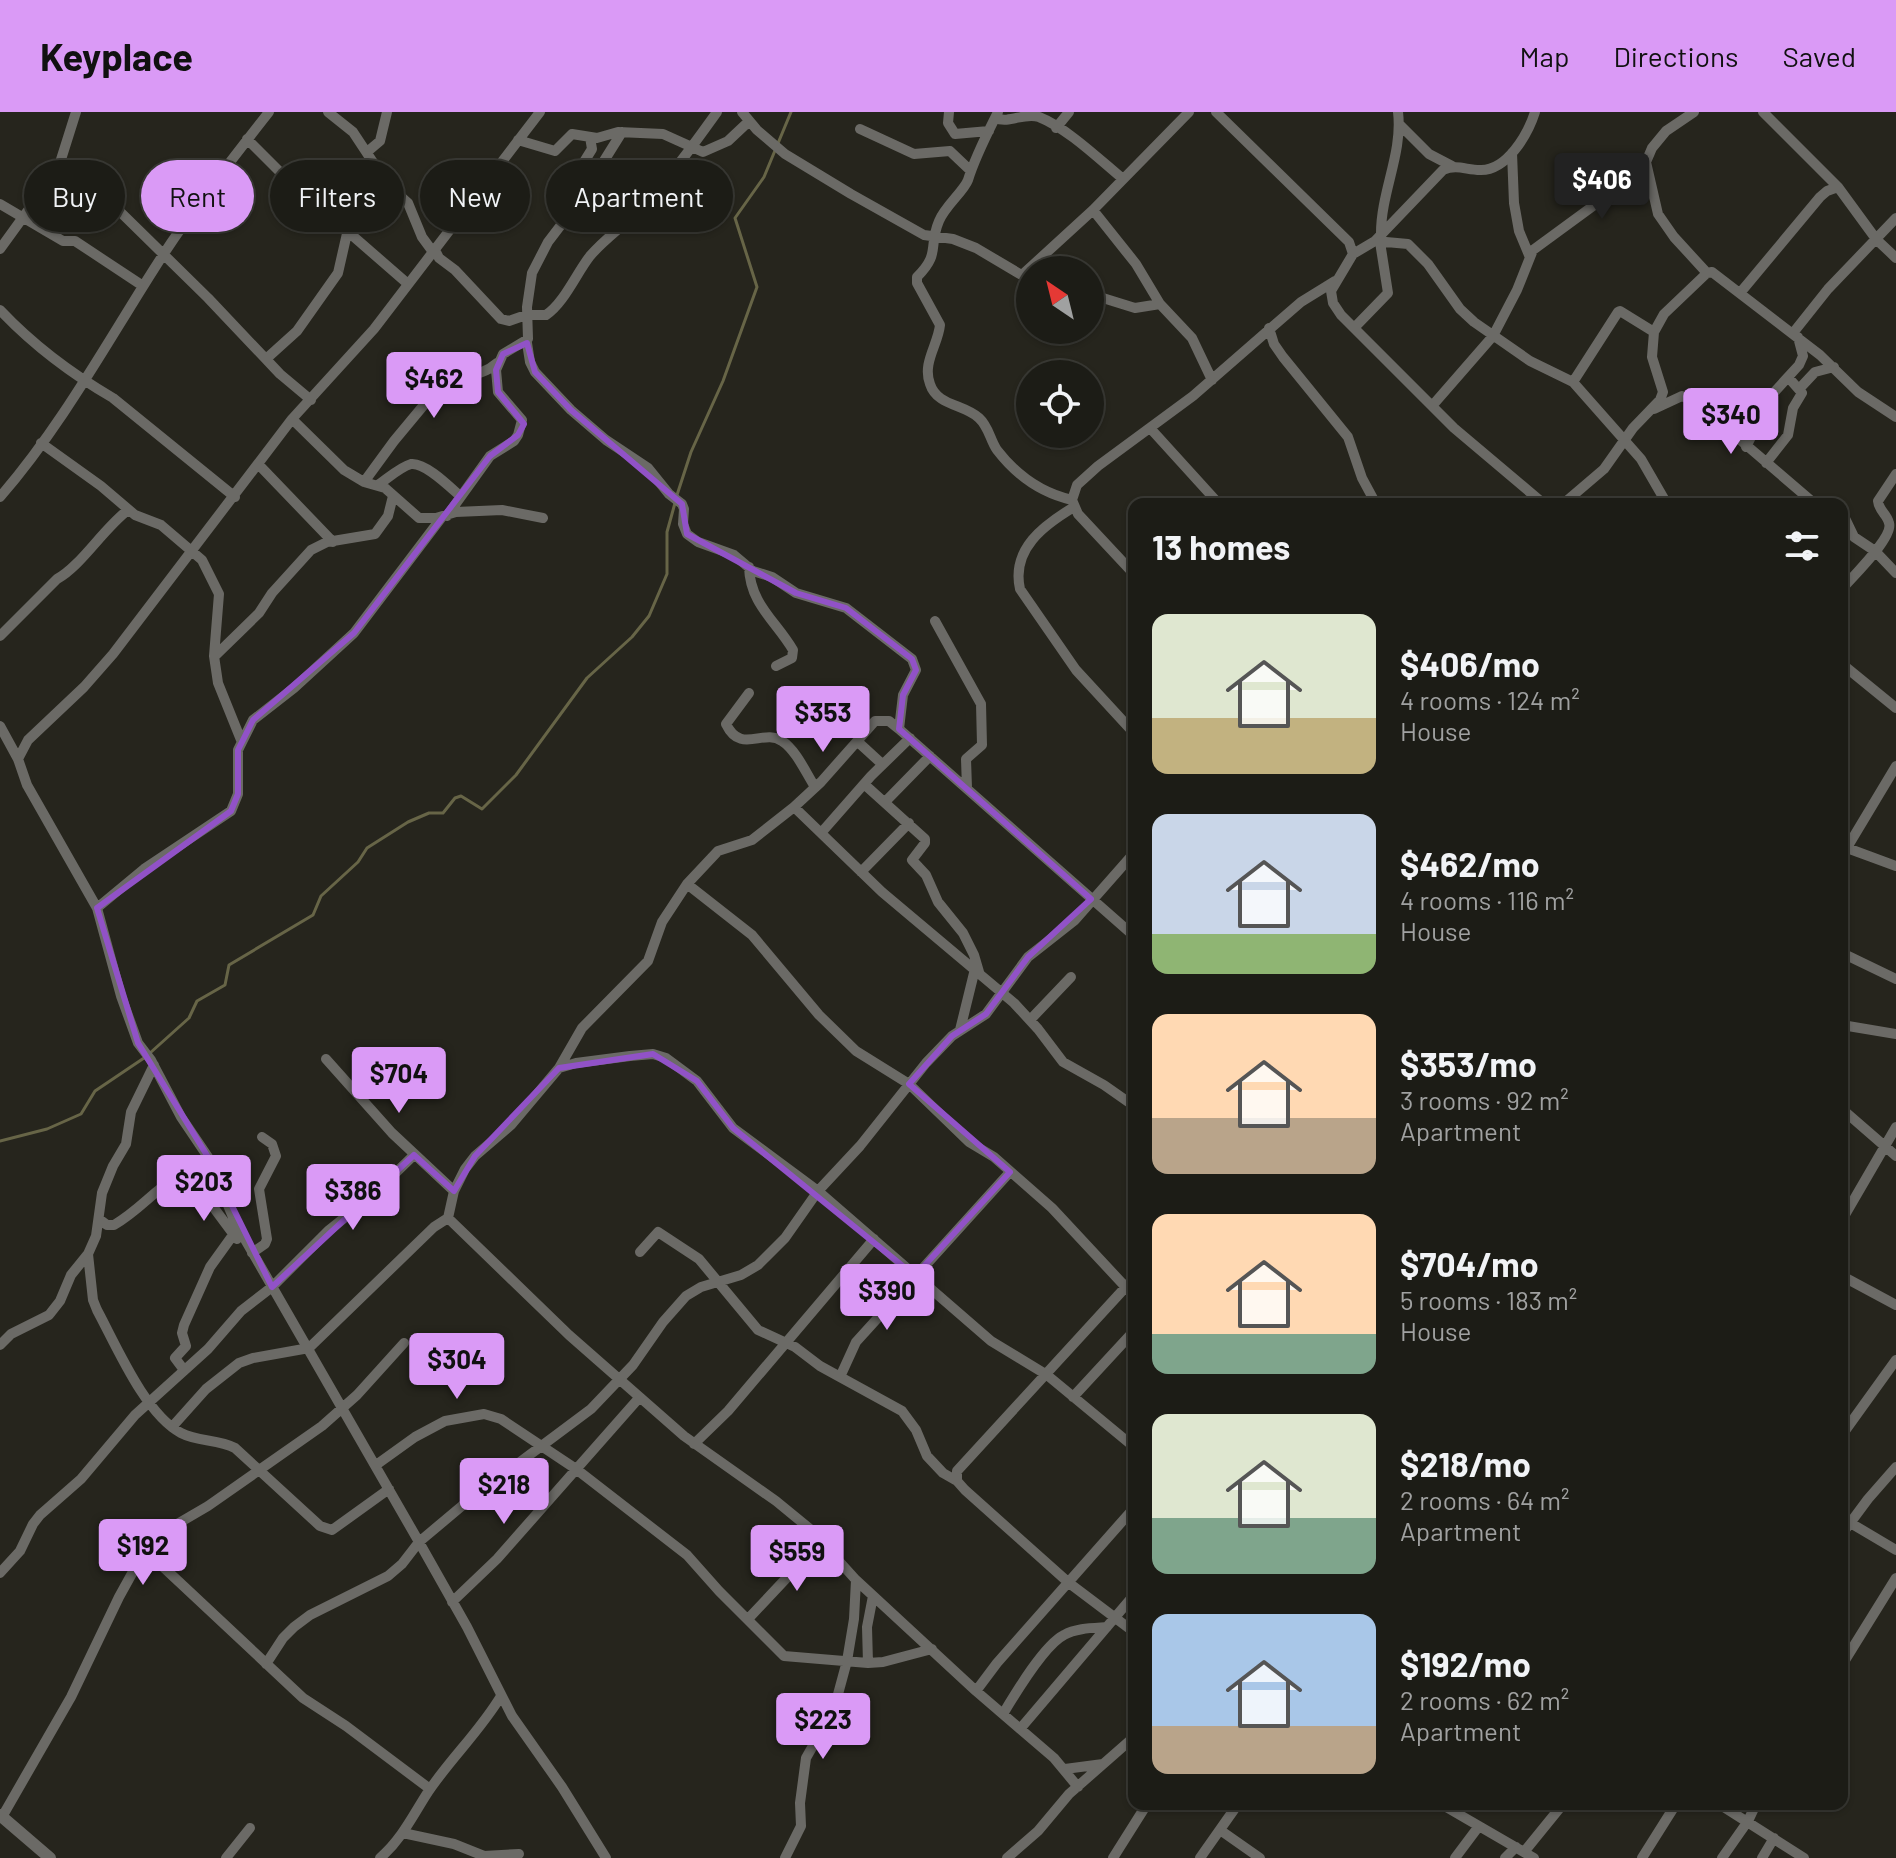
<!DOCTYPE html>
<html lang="en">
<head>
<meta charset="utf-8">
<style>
  :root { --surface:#1c1c16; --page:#292923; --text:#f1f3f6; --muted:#a0a1a1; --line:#3a3a35; --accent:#da9af6 }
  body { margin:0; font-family:Barlow,sans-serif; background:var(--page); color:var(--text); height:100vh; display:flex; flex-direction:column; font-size:30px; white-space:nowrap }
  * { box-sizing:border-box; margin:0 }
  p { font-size:26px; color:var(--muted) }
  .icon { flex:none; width:44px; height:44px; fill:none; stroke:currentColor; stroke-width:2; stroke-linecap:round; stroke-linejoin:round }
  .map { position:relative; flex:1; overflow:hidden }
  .panel { position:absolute; left:1128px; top:386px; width:720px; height:1312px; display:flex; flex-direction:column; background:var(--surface); border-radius:16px; box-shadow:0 2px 6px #0004,0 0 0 2px var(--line) }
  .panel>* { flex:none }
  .guide { position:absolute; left:24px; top:48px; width:760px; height:72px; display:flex; gap:16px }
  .needle { width:52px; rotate:325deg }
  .fabs { position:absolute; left:1016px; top:144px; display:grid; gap:16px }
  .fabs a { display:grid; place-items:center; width:88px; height:88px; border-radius:50%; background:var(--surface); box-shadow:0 2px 6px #0004,0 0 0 2px var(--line); font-size:40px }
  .price { position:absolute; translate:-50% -68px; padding:0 18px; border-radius:8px; background:var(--accent); color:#111; font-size:26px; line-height:52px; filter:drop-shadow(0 2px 4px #0008) }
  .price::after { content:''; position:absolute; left:50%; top:48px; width:24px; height:18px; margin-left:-12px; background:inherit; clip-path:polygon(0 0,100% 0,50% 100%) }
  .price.on { background:#222; color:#fff }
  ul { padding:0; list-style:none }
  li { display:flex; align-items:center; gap:24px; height:200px; padding:0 24px }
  li span { display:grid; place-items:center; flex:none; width:224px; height:160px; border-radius:16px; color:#555 }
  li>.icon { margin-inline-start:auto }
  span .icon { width:96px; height:96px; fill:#fffc; stroke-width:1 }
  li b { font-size:34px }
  h2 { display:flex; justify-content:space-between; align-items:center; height:96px; padding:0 24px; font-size:34px }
  .chip { padding:0 28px; border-radius:36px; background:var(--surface); box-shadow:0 2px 6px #0004,0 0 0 2px var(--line); font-size:28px; line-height:72px }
  .chip.on { background:var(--accent); color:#111 }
  header { display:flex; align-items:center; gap:48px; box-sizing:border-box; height:112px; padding:0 40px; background:var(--accent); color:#111 }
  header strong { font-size:38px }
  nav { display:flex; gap:44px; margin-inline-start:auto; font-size:28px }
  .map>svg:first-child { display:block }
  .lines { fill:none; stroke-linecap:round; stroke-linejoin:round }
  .stream { stroke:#676547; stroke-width:3 }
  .minor { stroke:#6b6a66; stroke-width:10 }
  .tertiary { stroke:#6b6a66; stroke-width:12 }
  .marked { fill:none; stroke:#9152c7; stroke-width:6; stroke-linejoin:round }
</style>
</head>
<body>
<header>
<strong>Keyplace</strong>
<nav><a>Map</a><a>Directions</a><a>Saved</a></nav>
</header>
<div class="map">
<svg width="1896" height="1746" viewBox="0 0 1896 1746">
  <rect width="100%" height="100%" fill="#26251d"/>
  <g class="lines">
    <path class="stream" d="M677,383L691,340L723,269L757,175L735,106L764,65L791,0
      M150,941L189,906L197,889L225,873L229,853L313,803L321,784L358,750L367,736L408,710L429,701H443L455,686L461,684L482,697L516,663L587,566L632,525L649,504L667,462V420L675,391
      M0,1029L47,1017L81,1002L95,979L144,946"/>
    <path class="minor" d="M328,0L353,20L388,73L408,91L422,125L433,140
      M742,0L757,18L785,42L851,82L924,123L953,127L976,136L1030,168
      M949,0L948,11L955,22L989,19
      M998,0C987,22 975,45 968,68C964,79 945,94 939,109C928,135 941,141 917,165V171L940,213C938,233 922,251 930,272C937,294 964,292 979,306C989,315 990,328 997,338C1017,364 1041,381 1072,388
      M1216,0L1349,130L1353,142L1331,179L1333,191L1341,203L1454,316L1544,392
      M1694,0L1666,19L1652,36L1646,50L1658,102L1674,125L1707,161
      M1763,0L1838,75L1876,127L1896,146
      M995,6C1010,12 1024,0 1039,5C1067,16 1100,48 1123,67
      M1399,12L1429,42L1452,54
      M1056,16L1069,0
      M860,17L914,42L950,39L970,58
      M622,20L602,52L621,65L628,108
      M247,27L284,64L408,172
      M518,28L555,39L572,22L597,26L618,20L663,22L703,40L728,29L745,13L751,11
      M367,40L380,29L387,0
      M1512,41L1514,91L1519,119L1529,143
      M51,67C68,75 88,73 103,83L208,186L280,262L311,288
      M0,92L63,129H75L143,174
      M1093,98L1136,152L1160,192L1192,226L1212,268
      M1381,121C1381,80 1403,41 1398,0
      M1375,129L1408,132L1428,152L1460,197L1474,210L1530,249L1573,270L1641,347L1667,392
      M0,137L58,57L76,0
      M435,138L439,146L455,158L501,207L509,209L526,203H546C564,191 576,162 590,144C606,125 627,112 644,93C671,64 694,32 717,0
      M1353,142L1375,129L1443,58C1457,52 1466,58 1480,58C1507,59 1528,22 1535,0
      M1022,163L1093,98L1189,0
      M1740,181L1820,85L1827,79L1838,75
      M1090,182L1135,196L1160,192
      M0,198C34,234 70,261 113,286L235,385
      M1269,216L1274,232L1283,245L1348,325L1362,366L1376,392
      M1354,216L1388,181L1380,130
      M1793,221L1828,177L1896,106
      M527,231L530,250L535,260L571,298L606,328L648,356L669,382L682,392L684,397L683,412L687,422L698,430L734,443L753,459L772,465L796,481L846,496L912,547L916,558L903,583L899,617
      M266,247L297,219L338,161L348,117
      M1573,270L1618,200L1620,199L1654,220
      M1800,276L1815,260L1834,255
      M1432,294L1493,224L1517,178L1533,138L1634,64L1646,50
      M1654,297L1682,284L1697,291L1815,392
      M292,307L344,358L364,370L385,376L419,406H436L456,400L502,398L543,406
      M1150,316L1219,392
      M41,331L101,374L135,403L161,413L202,448L219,482L214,544L218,571L241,628
      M1746,335L1755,317L1758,298L1799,253L1803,244L1798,225
      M1766,351L1788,323L1793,296L1802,281L1788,265
      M259,353L333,430
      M364,370L394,329L443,270C462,259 478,268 497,251
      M378,373C387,367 400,355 411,352C425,350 450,375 460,384
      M0,385C60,316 105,234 154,157C188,103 229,51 269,0
      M1563,392L1604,357L1633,316L1660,288L1663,280L1652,245L1654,220L1664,202L1707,161L1712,160L1820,243L1858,280L1896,305
      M1074,395C1044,413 1011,437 1020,477L1076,558L1134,621
      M1842,400L1854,425L1875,439L1896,461
      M447,404L490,344L514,329L518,323L522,308L498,280L496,258L503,242L528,227L527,195L532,161L548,130L574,96L579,58L592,37L590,25
      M749,455C750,492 776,509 793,538L792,546L776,554
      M1134,462L1078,402L1072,388L1077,373L1098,354L1193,284L1301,190L1335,169
      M1842,477C1852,465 1894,425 1889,411C1887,402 1879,399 1878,389L1896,362
      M935,509L981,592L982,633L966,647L967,676
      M0,524L57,467C81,454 103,417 128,398
      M216,543L259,501L272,481L311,438L327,430L375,422L388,404L393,384
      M1842,552L1896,596
      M749,581L726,612C741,643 763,616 782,629C796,638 806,661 815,675
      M0,614L18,647L27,673L97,796L121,884L138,931L151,948L181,1005L208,1045L235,1110L419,1430L467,1515L512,1604L562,1675L606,1746
      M858,630L882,652
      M18,647L28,628L84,575L113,542L292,307L374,217L540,0
      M864,672L925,727V731L912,748L926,763L938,790L963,821L974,843L979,860
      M885,690L930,644
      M794,695L882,780L1014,891L1038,917L1063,950L1104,973L1134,994
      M821,721L871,664L910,626
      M1847,736L1896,754
      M1842,744L1896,654
      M861,760L909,711
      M687,772L752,823L819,903L856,939L909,972L969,1030L994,1045L1052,1096L1134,1184
      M97,796L144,757L231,699L238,682V638L253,608L294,576L354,521L442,405
      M1842,841L1896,867
      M1030,908L1071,865
      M1842,913L1896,922
      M960,918L975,857
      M326,947L392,1021L454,1079
      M559,956L582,916L648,849L662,810L687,772L718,739L752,728L794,695L821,670L875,609H889L899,617L1134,824
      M1842,997L1896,1044
      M182,1062L205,1084L237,1127
      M448,1106L454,1079L465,1057L475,1044L511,1013L559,956L576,951L630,944L653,942L666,946L697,969L733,1016L818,1079L991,1229L1047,1263L1134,1335
      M99,1107L107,1113H114C152,1091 165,1058 214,1056
      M1842,1108L1896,1015
      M640,1140L658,1120L699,1147L758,1218L795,1235L820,1254L902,1299L916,1318L927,1344L943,1361L957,1369
      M252,1141L265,1132L267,1127L259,1077L276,1044L272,1032L262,1025
      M88,1142L93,1188L97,1198C116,1233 145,1302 181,1321C198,1330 218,1327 235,1336L320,1414L332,1418L389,1377
      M1842,1164L1896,1193
      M1134,1166L957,1359V1369L965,1378L1069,1471L1134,1520
      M0,1233L11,1222L49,1203L60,1189L71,1163L88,1142L96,1124L102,1081L113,1054L126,1032L131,1000L154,953
      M184,1258L175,1246L186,1234L182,1221L184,1213L210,1155L233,1123
      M840,1265L856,1230L1010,1060
      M1073,1285L1134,1219
      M172,1315L206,1277L239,1251L253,1246L309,1236L434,1115L448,1106L569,1223L684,1324L776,1389L809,1416L856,1468L976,1579L1054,1646L1078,1675
      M1842,1323L1896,1248
      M694,1332L728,1299L874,1127
      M376,1353L415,1325L445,1309L484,1302L501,1307L576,1357L687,1443L719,1479L784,1544L868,1551L883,1550L932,1537
      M1842,1406L1896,1438
      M1842,1422L1868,1387L1896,1355
      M145,1438L303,1586L346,1614L430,1677
      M0,1461L20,1439L33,1412L40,1403L81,1367L135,1303L208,1237L241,1199L272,1175L328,1119L373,1083L414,1043
      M452,1490L497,1447L639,1286
      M748,1507L794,1458L823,1432
      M868,1551L867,1515L873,1484
      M266,1552L283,1526L294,1515L310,1503L388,1464L402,1452L419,1430L469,1388L591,1297L633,1253L663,1210L686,1184L701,1175L741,1163L758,1153L785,1126L818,1079L860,1034L926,951L952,924L986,902L1028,845L1075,808L1134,741
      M1842,1553L1896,1466
      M976,1579L997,1551L1134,1396
      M1003,1602C1015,1582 1044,1533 1064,1523C1076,1516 1093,1516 1107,1515
      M1020,1617L1134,1483
      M1065,1657L1103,1652
      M1441,1692L1534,1746
      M1719,1692L1804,1746
      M2,1705L71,1585L119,1485L145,1438L172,1415L208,1394L322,1314L357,1283L404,1231
      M1220,1718L1260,1746
      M403,1721L454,1732L484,1744L519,1742
      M1524,1740L1563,1692
      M226,1746L250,1716
      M380,1746C402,1727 413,1703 428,1680C451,1646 480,1619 501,1584
      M785,1746L801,1714L800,1691L806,1646L834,1597L847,1549L854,1507L856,1468
      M1007,1746L1038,1719L1069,1682L1134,1625
      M1113,1746L1147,1692
      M1200,1746L1238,1692
      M1455,1746L1479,1714
      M1505,1746L1516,1735
      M1642,1746L1676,1692
      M1722,1746L1748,1709L1756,1692
      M1762,1746L1774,1726"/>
    <path class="tertiary" d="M0,1703L50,1746"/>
  </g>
  <path class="marked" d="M527,231L535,260L571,298L682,392L687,422L796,481L846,496L912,547L916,558L903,583L899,617L1091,787L1028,845L986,902L952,924L909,972L1010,1060L915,1164L733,1016L697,969L653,942L559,956L475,1044L454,1079L414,1043L272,1175L208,1045L138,931L97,796L231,699L238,682V638L253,608L354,521L490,344L518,323L524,312L498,280L496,258L503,242Z"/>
</svg>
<div class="fabs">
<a><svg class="needle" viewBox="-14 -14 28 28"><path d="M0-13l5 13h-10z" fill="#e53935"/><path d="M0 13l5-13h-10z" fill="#a0a1a1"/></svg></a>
<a><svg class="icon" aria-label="locate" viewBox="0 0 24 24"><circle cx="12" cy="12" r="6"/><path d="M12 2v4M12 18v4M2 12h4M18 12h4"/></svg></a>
</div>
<b class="price on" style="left:1602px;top:109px">$406</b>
<b class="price" style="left:434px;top:308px">$462</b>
<b class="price" style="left:1731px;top:344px">$340</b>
<b class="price" style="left:823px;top:642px">$353</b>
<b class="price" style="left:399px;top:1003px">$704</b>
<b class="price" style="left:204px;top:1111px">$203</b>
<b class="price" style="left:353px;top:1120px">$386</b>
<b class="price" style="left:887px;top:1220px">$390</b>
<b class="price" style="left:457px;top:1289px">$304</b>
<b class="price" style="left:504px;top:1414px">$218</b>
<b class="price" style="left:143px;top:1475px">$192</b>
<b class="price" style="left:797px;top:1481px">$559</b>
<b class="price" style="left:823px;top:1649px">$223</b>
<div class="guide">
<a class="chip">Buy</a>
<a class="chip on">Rent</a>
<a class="chip">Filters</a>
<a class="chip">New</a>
<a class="chip">Apartment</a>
</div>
<section class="panel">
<h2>13 homes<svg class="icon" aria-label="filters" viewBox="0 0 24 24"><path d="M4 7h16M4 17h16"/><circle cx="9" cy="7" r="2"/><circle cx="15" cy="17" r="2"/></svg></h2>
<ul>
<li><span style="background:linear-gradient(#dfe7d0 65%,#c2b280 0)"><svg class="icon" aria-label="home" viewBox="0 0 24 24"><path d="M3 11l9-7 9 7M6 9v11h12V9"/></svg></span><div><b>$406/mo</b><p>4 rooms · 124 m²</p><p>House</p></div></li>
<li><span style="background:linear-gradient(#c9d6e8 75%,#8fb573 0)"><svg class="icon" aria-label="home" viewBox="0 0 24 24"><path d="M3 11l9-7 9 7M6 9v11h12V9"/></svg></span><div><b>$462/mo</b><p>4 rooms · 116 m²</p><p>House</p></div></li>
<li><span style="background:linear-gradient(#ffd9b3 65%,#b9a48a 0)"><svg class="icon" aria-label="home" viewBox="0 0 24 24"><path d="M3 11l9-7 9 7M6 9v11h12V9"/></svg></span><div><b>$353/mo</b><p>3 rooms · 92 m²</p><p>Apartment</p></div></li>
<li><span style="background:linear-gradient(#ffd9b3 75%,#7fa58c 0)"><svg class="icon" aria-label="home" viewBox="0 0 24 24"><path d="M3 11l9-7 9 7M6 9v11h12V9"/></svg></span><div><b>$704/mo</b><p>5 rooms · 183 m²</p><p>House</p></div></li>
<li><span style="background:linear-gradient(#dfe7d0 65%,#7fa58c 0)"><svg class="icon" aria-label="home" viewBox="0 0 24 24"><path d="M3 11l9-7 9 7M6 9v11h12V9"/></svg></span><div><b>$218/mo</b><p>2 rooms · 64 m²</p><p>Apartment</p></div></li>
<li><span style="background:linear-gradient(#a9c7e8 70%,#b9a48a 0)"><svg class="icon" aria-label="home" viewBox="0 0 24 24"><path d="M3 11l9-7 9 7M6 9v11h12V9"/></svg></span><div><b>$192/mo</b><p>2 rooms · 62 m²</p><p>Apartment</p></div></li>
</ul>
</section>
</div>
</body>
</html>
